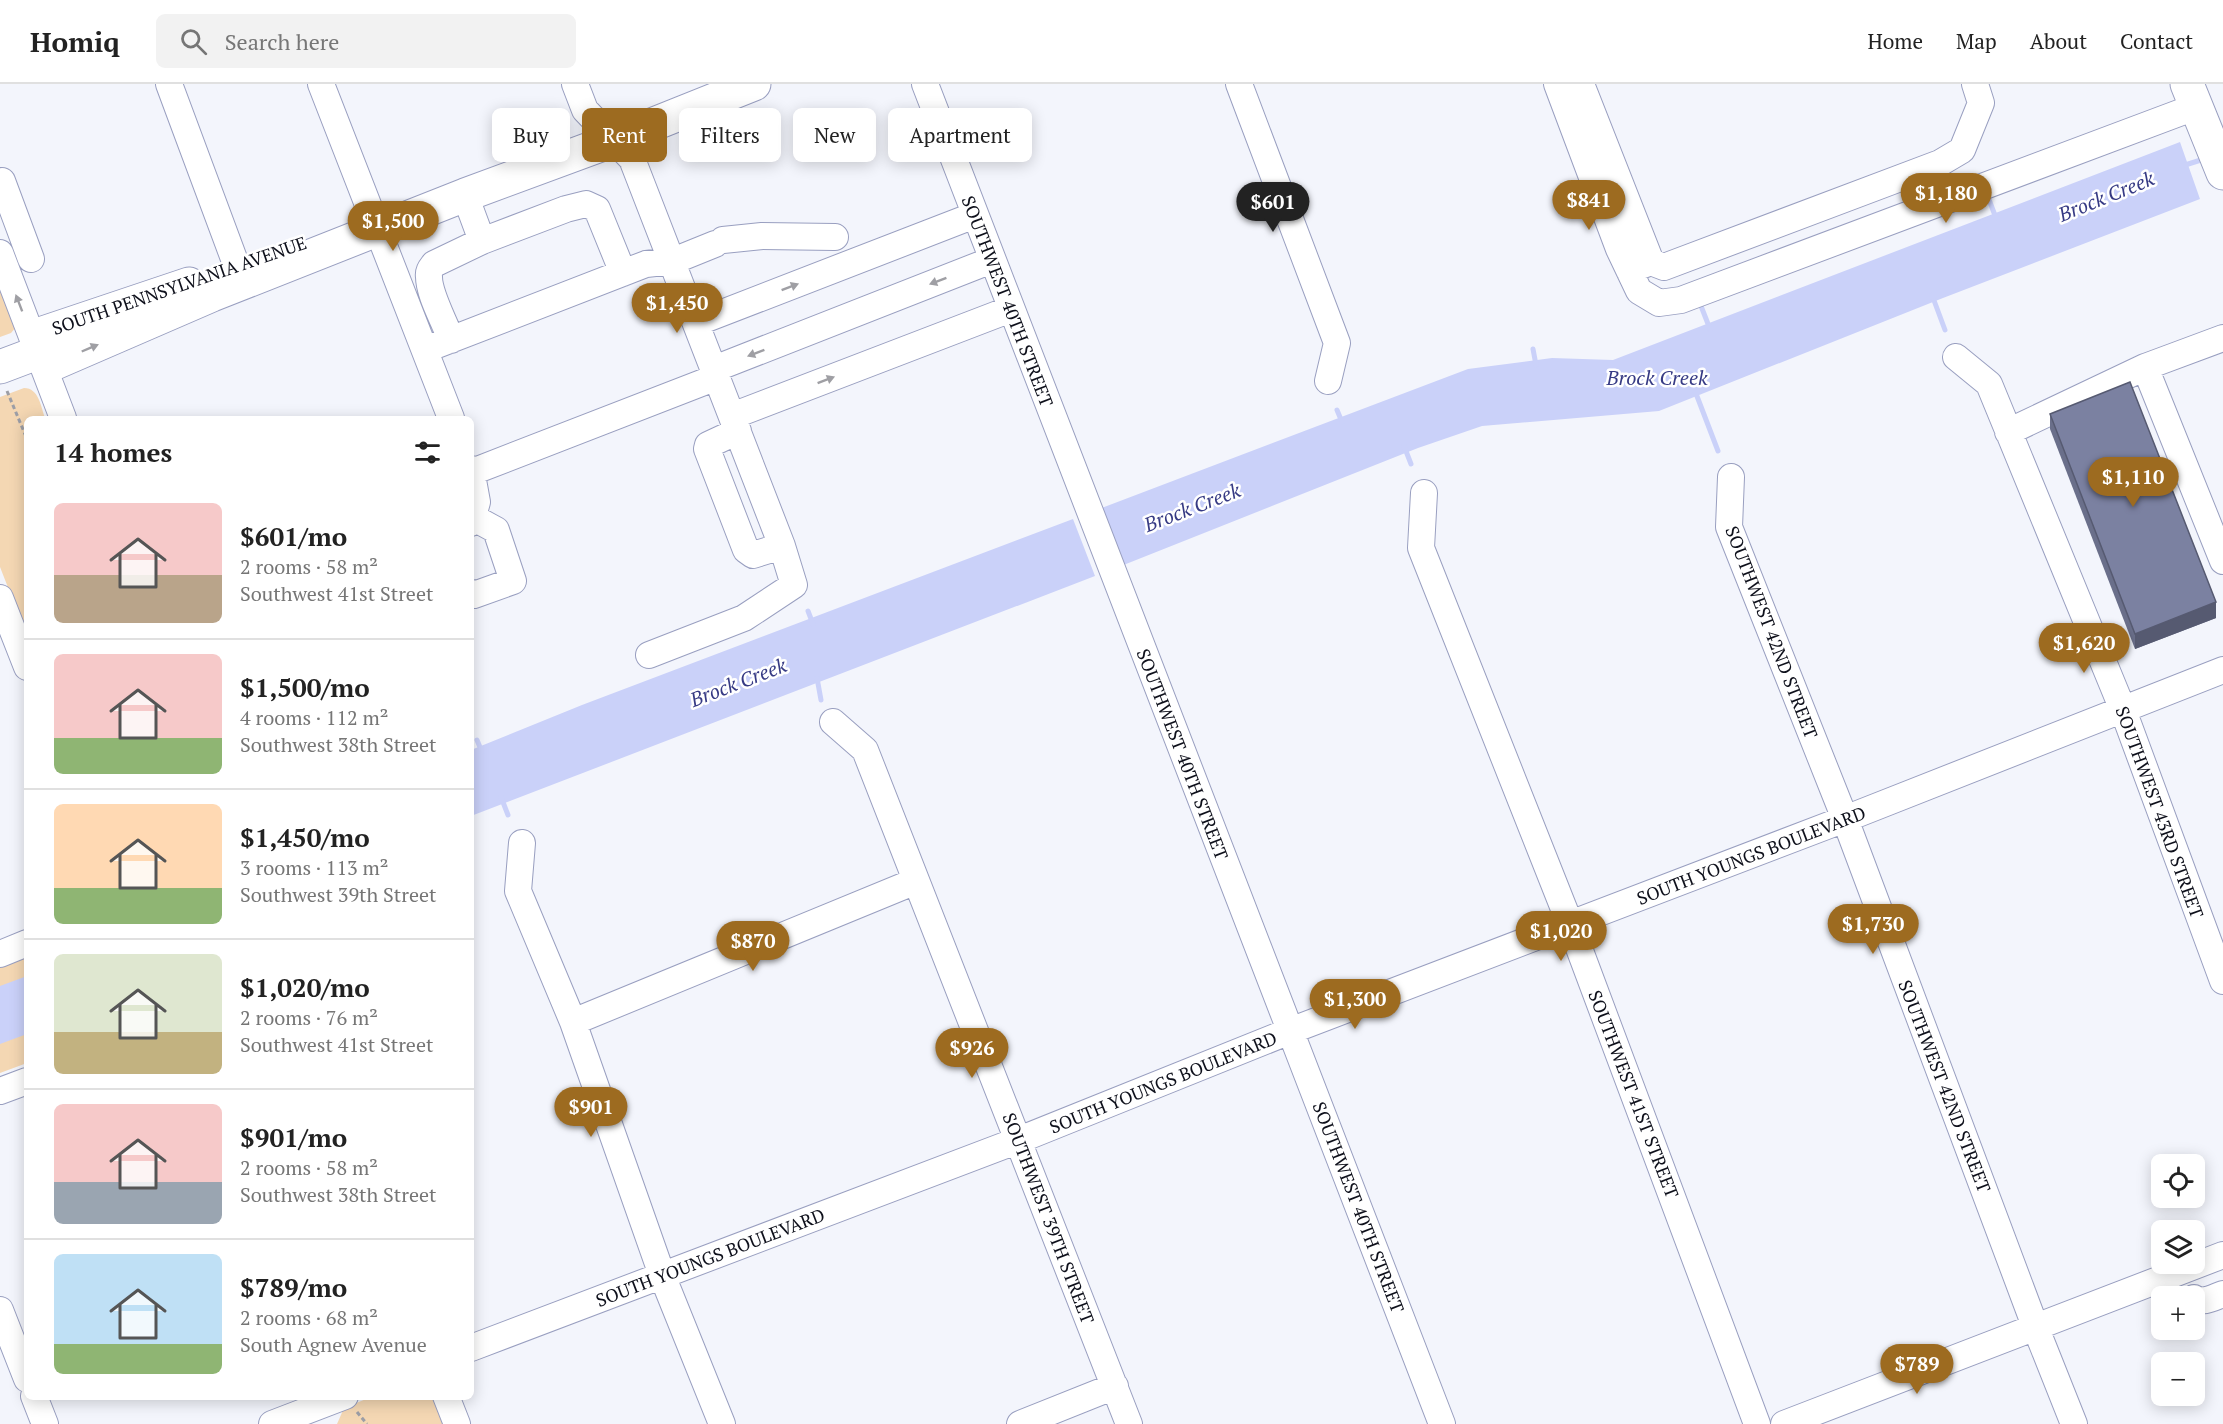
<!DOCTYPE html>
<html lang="en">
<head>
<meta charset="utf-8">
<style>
  :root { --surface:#fff; --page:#f2f2f2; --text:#222; --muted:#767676; --line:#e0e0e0; --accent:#9d6b20 }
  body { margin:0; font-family:"PT Serif",serif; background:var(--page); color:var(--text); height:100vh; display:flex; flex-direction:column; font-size:22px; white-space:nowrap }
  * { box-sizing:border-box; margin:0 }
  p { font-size:20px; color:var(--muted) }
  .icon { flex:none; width:33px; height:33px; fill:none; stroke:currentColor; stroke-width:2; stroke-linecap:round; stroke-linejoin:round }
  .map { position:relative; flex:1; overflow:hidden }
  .side { position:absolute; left:24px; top:332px; width:450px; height:984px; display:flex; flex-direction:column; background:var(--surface); border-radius:9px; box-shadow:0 3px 15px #0003 }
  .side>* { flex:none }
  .guide { position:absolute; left:492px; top:24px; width:570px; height:54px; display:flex; gap:12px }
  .buttons { position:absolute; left:2151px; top:1070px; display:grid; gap:12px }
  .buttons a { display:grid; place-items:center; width:54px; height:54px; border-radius:9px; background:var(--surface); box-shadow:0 3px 15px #0003; font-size:30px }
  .price { position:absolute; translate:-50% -51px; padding:0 14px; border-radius:21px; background:var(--accent); color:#fff; font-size:20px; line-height:39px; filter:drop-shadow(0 2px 3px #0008) }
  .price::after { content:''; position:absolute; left:50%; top:36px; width:18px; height:14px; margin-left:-9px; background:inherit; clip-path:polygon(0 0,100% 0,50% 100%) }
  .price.current { background:#222; color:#fff }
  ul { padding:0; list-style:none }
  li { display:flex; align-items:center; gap:18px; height:150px; padding:0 30px }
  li+li { border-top:2px solid var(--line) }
  li span { display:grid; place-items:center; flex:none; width:168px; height:120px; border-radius:9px; color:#555 }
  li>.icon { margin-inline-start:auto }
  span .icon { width:72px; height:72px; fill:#fffc; stroke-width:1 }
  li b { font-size:26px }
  h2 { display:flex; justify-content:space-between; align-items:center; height:72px; padding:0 30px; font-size:26px }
  .chip { padding:0 21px; border-radius:9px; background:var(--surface); box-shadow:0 3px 15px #0003; font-size:21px; line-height:54px }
  .chip.current { background:var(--accent); color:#fff }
  header { display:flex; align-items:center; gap:36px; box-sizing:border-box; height:84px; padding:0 30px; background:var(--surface); border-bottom:2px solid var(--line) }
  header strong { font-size:28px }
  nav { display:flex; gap:33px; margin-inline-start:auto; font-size:21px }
  .search { width:420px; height:54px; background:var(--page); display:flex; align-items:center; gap:15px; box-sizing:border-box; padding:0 21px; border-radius:9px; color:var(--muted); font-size:22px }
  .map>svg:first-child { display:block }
  .green { fill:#f4d7b3 }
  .water { fill:#cad1f9 }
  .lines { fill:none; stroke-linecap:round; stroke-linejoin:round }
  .stream { stroke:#cad1f9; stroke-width:5 }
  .minor-casing { stroke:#999fc0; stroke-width:28 }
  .major-casing { stroke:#999fc0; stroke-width:35 }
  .path { stroke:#9c9ea6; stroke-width:3; stroke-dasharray:4.5 3; stroke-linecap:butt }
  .minor { stroke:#fff; stroke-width:26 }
  .major { stroke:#fff; stroke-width:33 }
  .wall { fill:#6a6f8a }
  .shaded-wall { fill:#565a71 }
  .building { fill:#7b81a1; stroke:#565a71; stroke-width:1.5 }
  .oneway { fill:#9f9fa4 }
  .labels { text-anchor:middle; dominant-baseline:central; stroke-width:5; stroke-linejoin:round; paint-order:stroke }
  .street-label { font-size:18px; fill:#0e101b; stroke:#fff }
  .water-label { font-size:20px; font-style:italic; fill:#363a84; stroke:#fff }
</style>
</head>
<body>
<header>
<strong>Homiq</strong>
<div class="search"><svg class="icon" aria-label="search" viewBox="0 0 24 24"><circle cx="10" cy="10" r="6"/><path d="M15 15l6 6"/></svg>Search here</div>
<nav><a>Home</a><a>Map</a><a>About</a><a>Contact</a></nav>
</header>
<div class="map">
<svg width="2223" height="1340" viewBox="0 0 2223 1340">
  <rect width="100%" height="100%" fill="#f3f5fc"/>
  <path class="green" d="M0,192L16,243L11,249L0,253Z
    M24,304C39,304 41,323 45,334H27V552L0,483V313Z
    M27,871V979L0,989V881Z
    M438,1312L448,1340H337L344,1324L371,1313Z"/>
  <path class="water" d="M2180,58L2200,115L1943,214L1659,327L1482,342L1418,364L1121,482L1099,425L1468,285L1552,274L1613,276Z
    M1073,435L1095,492L471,732V666L582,621Z
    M27,892V950L0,960V902Z"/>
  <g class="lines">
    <path class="stream" d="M2182,82L2204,75
      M1988,113L1996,134
      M1932,211L1945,246
      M1701,222L1710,245
      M1533,265L1536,281
      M1695,307L1718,367
      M1337,326L1342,338
      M1404,362L1411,380
      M808,527L813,540
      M817,594L821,616
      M477,656L482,668
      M501,713L508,731"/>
    <defs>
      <path id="minor" d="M169,0L243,199
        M321,0L451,334
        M575,0L585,26L632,75L782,462L794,501L744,534L649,571
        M925,0L1442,1340
        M1239,0L1337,259L1328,297
        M1557,0L1619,165L1639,207L1659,219L1681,216L2195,23
        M1581,0L1651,178
        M2,97L31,175
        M465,111L482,157
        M723,156L762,152L835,153
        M0,169L63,334
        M1629,186L1651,178L1664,183L1940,79L1962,66L1981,19L1975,0
        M696,239L975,131
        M451,256C445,238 429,211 429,193C428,187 431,184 434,180L482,157L566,125L586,120L597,125L623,189
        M437,261L646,180L673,177L715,160
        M1956,273L1989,300L2123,626L2223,897
        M2145,283L2223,254
        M714,285L992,176
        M732,332L1011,225
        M738,347L708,361L707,365L746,466L753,471L782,462
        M2008,348L2145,283L2223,477
        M471,385L477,418L471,439
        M472,388L717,293
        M1731,393L1729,443L1845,735L2035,1242L2074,1340
        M1424,409L1421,464L1570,840L1757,1340
        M471,509L474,511L513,497L496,446L474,434
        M0,514L27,583
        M833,638L865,666L1129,1340
        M522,759L518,807L573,938L662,1191L722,1340
        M0,870L27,859
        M573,938L916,797
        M0,1007L27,997
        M2194,1214C2203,1220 2214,1213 2223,1210
        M0,1226L27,1295
        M471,1264L1019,1056L1290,947L1845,735L2223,586
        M34,1312L45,1340
        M446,1312L457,1340
        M272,1340L345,1312
        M1020,1340L1115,1302
        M1784,1340L2223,1171"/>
      <path id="major" d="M2187,0L2223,89
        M37,269L43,249L189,200
        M0,283L37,269L55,279L212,211L465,111L614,56L754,0"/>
    </defs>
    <use href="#minor" class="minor-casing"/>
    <use href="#major" class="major-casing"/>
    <path class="path" d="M7,307L27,355
      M357,1328L367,1340"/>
    <use href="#minor" class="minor"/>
    <use href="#major" class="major"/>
  </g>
  <path class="wall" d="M2050,330L2216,534L2135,565L2050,345Z"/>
  <path class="shaded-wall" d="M2216,518V534L2135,565V550Z"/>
  <path class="building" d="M2130,298L2216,518L2135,550L2050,330Z"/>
  <defs><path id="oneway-solid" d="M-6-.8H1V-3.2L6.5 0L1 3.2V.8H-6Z" transform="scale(1.5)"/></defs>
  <g class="oneway">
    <use href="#oneway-solid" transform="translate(938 197) rotate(159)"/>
    <use href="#oneway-solid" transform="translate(790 203) rotate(-21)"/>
    <use href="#oneway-solid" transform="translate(19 219) rotate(-111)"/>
    <use href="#oneway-solid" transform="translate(90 264) rotate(-23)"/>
    <use href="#oneway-solid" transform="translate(756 269) rotate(159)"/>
    <use href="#oneway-solid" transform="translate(826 296) rotate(-21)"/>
  </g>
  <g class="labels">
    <g class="street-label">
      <text transform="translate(179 201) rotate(-19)">SOUTH PENNSYLVANIA AVENUE</text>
      <text transform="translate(1008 217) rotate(69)">SOUTHWEST 40TH STREET</text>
      <text transform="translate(1772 548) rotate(69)">SOUTHWEST 42ND STREET</text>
      <text transform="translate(1183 670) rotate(69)">SOUTHWEST 40TH STREET</text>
      <text transform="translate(2160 728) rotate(70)">SOUTHWEST 43RD STREET</text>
      <text transform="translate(1751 771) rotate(-21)">SOUTH YOUNGS BOULEVARD</text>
      <text transform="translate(1163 998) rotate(-22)">SOUTH YOUNGS BOULEVARD</text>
      <text transform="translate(1945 1002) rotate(69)">SOUTHWEST 42ND STREET</text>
      <text transform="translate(1634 1010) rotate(69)">SOUTHWEST 41ST STREET</text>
      <text transform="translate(1359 1123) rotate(69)">SOUTHWEST 40TH STREET</text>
      <text transform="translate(1049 1134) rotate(69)">SOUTHWEST 39TH STREET</text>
      <text transform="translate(710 1173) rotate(-21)">SOUTH YOUNGS BOULEVARD</text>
    </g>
    <g class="water-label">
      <text transform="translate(2106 112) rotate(-22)">Brock Creek</text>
      <text x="1657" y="293">Brock Creek</text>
      <text transform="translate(1192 423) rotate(-21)">Brock Creek</text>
      <text transform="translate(738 598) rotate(-21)">Brock Creek</text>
    </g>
  </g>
</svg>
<div class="buttons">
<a><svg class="icon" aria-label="locate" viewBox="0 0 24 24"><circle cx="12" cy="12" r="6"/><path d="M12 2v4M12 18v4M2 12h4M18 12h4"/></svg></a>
<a><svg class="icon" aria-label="layers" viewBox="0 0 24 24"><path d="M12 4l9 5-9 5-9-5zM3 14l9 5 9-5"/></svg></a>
<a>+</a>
<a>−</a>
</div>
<b class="price" style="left:1946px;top:140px">$1,180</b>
<b class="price" style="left:1589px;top:147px">$841</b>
<b class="price current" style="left:1273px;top:149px">$601</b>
<b class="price" style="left:393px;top:168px">$1,500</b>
<b class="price" style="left:677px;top:250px">$1,450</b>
<b class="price" style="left:2133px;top:424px">$1,110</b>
<b class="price" style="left:2084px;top:590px">$1,620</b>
<b class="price" style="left:1873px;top:871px">$1,730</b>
<b class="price" style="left:1561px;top:878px">$1,020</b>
<b class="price" style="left:753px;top:888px">$870</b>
<b class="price" style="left:1355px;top:946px">$1,300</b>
<b class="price" style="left:972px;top:995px">$926</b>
<b class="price" style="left:591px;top:1054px">$901</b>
<b class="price" style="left:1917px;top:1311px">$789</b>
<div class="guide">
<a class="chip">Buy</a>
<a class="chip current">Rent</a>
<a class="chip">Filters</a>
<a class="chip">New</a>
<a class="chip">Apartment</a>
</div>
<section class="side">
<h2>14 homes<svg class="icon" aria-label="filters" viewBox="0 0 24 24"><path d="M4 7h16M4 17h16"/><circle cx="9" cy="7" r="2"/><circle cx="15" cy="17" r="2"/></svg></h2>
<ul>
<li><span style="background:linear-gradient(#f6c9c9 60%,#b9a48a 0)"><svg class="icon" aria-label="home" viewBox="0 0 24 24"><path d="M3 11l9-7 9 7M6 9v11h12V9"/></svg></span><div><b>$601/mo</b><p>2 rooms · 58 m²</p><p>Southwest 41st Street</p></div></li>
<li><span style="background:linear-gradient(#f6c9c9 70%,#8fb573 0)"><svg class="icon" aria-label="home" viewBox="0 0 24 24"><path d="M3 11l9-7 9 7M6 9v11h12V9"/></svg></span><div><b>$1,500/mo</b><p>4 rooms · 112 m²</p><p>Southwest 38th Street</p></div></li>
<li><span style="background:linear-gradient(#ffd9b3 70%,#8fb573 0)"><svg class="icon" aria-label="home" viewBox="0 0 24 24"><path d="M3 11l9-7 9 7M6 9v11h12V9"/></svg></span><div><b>$1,450/mo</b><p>3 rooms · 113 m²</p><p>Southwest 39th Street</p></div></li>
<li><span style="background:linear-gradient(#dfe7d0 65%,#c2b280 0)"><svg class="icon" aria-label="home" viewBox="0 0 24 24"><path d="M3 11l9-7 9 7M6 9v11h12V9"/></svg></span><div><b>$1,020/mo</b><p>2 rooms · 76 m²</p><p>Southwest 41st Street</p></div></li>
<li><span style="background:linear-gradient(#f6c9c9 65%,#9aa5b1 0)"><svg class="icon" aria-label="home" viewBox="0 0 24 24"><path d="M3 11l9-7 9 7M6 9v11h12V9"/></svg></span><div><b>$901/mo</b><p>2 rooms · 58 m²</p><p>Southwest 38th Street</p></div></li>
<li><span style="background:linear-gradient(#bfe0f5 75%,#8fb573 0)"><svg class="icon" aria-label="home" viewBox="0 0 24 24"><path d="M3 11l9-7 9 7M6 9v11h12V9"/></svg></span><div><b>$789/mo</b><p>2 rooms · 68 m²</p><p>South Agnew Avenue</p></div></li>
</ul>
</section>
</div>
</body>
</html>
